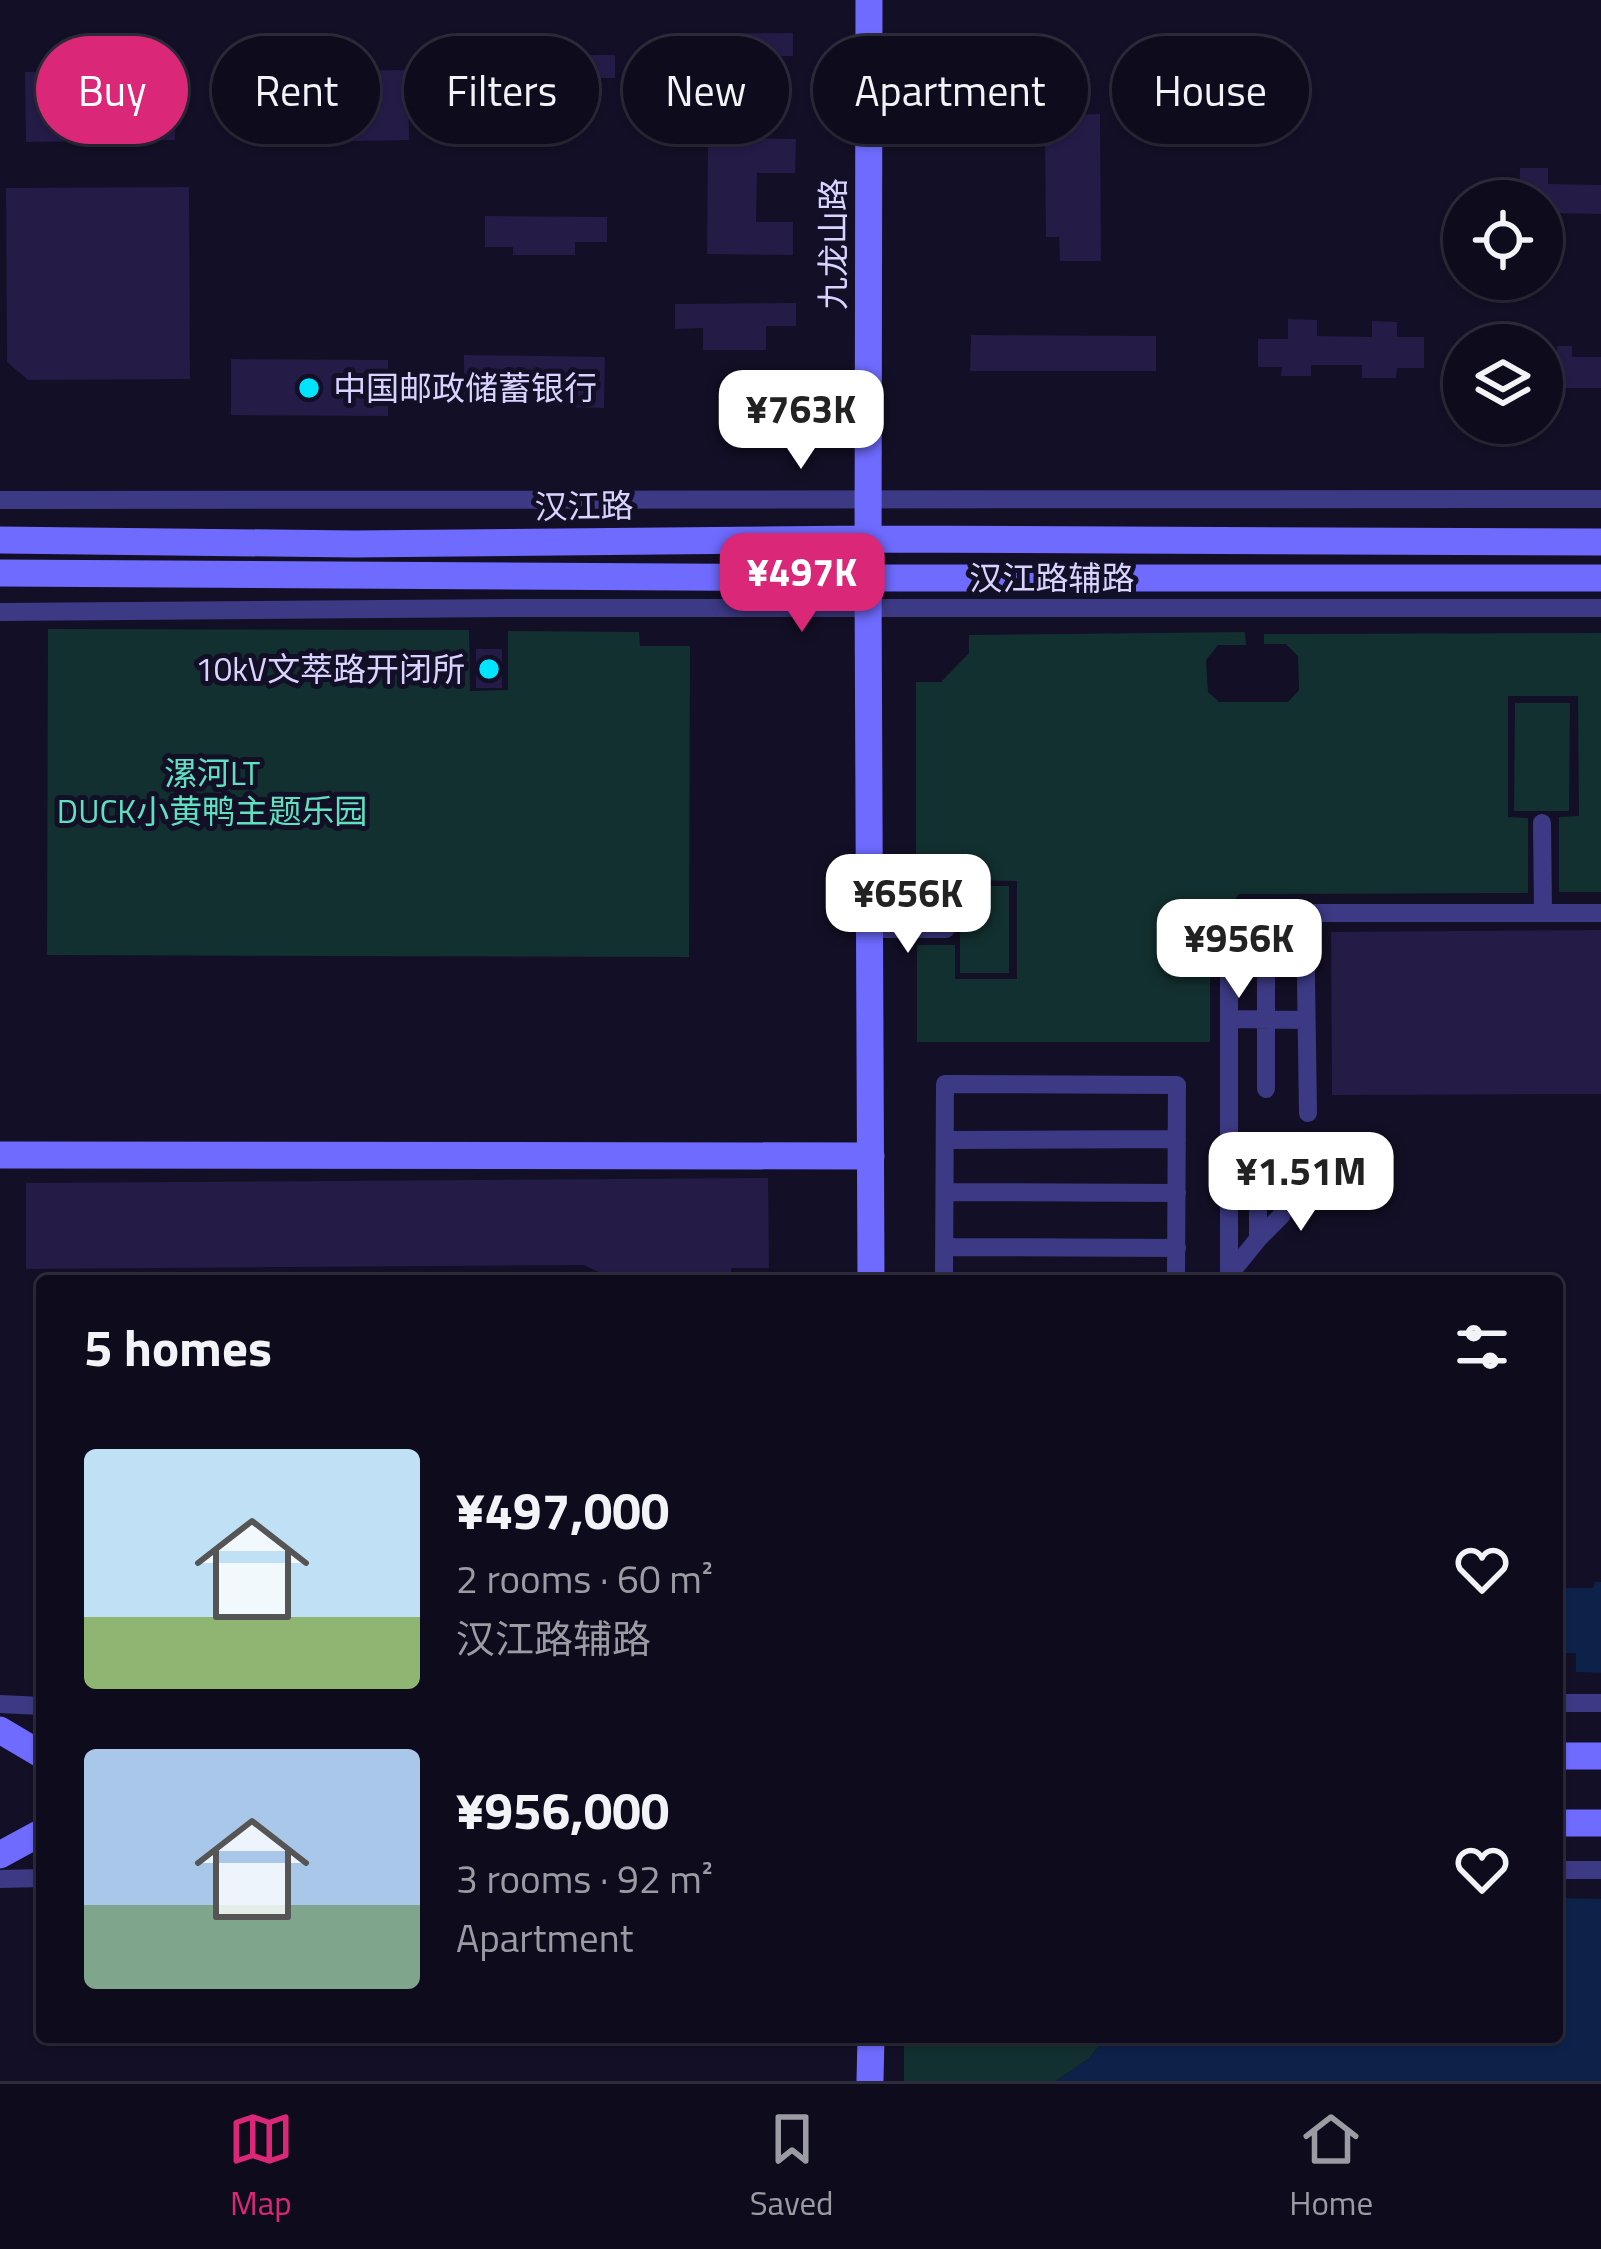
<!DOCTYPE html>
<html lang="en">
<head>
<meta charset="utf-8">
<style>
  :root { --surface:#0e0b1c; --page:#1c1929; --text:#f1f3f6; --muted:#9b9ba3; --line:#2e2b3b; --accent:#db2777 }
  body { margin:0; font-family:"Titillium Web","Noto Sans SC",sans-serif; background:var(--page); color:var(--text); height:100vh; display:flex; flex-direction:column; font-size:45px; white-space:nowrap }
  * { box-sizing:border-box; margin:0 }
  p { font-size:39px; color:var(--muted) }
  .icon { flex:none; width:66px; height:66px; fill:none; stroke:currentColor; stroke-width:2; stroke-linecap:round; stroke-linejoin:round }
  .map { position:relative; flex:1; overflow:hidden }
  .panel { position:absolute; left:36px; top:1275px; width:1527px; height:768px; display:flex; flex-direction:column; background:var(--surface); border-radius:12px; box-shadow:0 3px 9px #0004,0 0 0 3px var(--line) }
  .panel>* { flex:none }
  .banner { position:absolute; left:36px; top:36px; width:1530px; height:108px; display:flex; gap:24px }
  .fabs { position:absolute; left:1443px; top:180px; display:grid; gap:24px }
  .fabs a { display:grid; place-items:center; width:120px; height:120px; border-radius:50%; background:var(--surface); box-shadow:0 3px 9px #0004,0 0 0 3px var(--line); font-size:60px }
  .price { position:absolute; translate:-50% -102px; padding:0 27px; border-radius:24px; background:#fff; color:#222; font-size:39px; line-height:78px; filter:drop-shadow(0 3px 6px #0008) }
  .price::after { content:''; position:absolute; left:50%; top:72px; width:36px; height:27px; margin-left:-18px; background:inherit; clip-path:polygon(0 0,100% 0,50% 100%) }
  .price.active { background:var(--accent); color:#fff }
  ul { padding:0; list-style:none }
  li { display:flex; align-items:center; gap:36px; height:300px; padding:0 48px }
  li span { display:grid; place-items:center; flex:none; width:336px; height:240px; border-radius:12px; color:#555 }
  li>.icon { margin-inline-start:auto }
  span .icon { width:144px; height:144px; fill:#fffc; stroke-width:1 }
  li b { font-size:51px }
  h2 { display:flex; justify-content:space-between; align-items:center; height:144px; padding:0 48px; font-size:51px }
  .chip { padding:0 42px; border-radius:54px; background:var(--surface); box-shadow:0 3px 9px #0004,0 0 0 3px var(--line); font-size:42px; line-height:108px }
  .chip.active { background:var(--accent); color:#fff }
  .tabs { display:flex; justify-content:space-around; align-items:center; height:168px; border-top:3px solid var(--line); background:var(--surface); font-size:33px; color:var(--muted) }
  .tabs a { display:grid; justify-items:center; gap:6px }
  .tabs .active { color:var(--accent) }
  .map>svg:first-child { display:block }
  .green { fill:#12302f }
  .water { fill:#0c2248 }
  .building { fill:#241b47 }
  .lines { fill:none; stroke-linecap:round; stroke-linejoin:round }
  .street { stroke:#3d3a85; stroke-width:18 }
  .secondary { stroke:#6f6bff; stroke-width:27 }
  .poi-dot { fill:#00e5ff; stroke:#130f26; stroke-width:4.5 }
  .labels { text-anchor:middle; dominant-baseline:central; stroke-width:10; stroke-linejoin:round; paint-order:stroke }
  .street-label { font-size:33px; fill:#d9d4ff; stroke:#130f26 }
  .poi-label { font-size:33px; fill:#d9d4ff; stroke:#130f26; text-anchor:start }
  .park-label { font-size:33px; fill:#5fe0c0; stroke:#130f26 }
</style>
</head>
<body>
<div class="map">
<svg width="1601" height="2081" viewBox="0 0 1601 2081">
  <rect width="100%" height="100%" fill="#130f26"/>
  <path class="green" d="M48,629L469,630L470,691L508,690V631L639,632L640,646H690L689,957L47,955Z
    M1245,632L1246,645H1218L1206,660L1208,692L1219,702H1288L1299,690L1298,656L1286,644H1264V634L1601,633V892H1559V817L1579,816L1578,696H1508V817L1528,818V893L1239,894L1210,930V1042H917V945H955V979H1017V881L955,880L954,916H916V682H941L969,653V635Z
    M1515,703H1570L1569,811H1514Z
    M960,886H1009V973H960Z
    M904,2037H1107L1088,2059L1056,2081H904Z"/>
  <path class="water" d="M1595,1582H1601V1673L1576,1672V1653H1557V1588H1593Z
    M1565,1898L1601,1899V2081H1056L1088,2059L1107,2037H1557V1927L1562,1917Z"/>
  <path class="building" d="M793,33V56H763V80H700V58L672,59V34Z
    M952,42H1000L1001,143H953Z
    M493,55H615V78H584V102H521V80L493,81Z
    M174,69L175,140L26,142L25,72Z
    M408,70L409,140L259,143L258,72Z
    M1100,114L1101,261H1060L1059,237H1046L1045,143H1056V115Z
    M708,138L796,139L795,173H757L756,222H793V255L707,254Z
    M1520,168H1548V184L1601,185V214L1542,213V201H1519Z
    M189,187L190,379L28,380L7,362L6,188Z
    M485,216L607,217V242H575V255H513V247H485Z
    M796,303V326H766V350H703V328L675,329V304Z
    M1288,319L1317,320V336L1372,337V321L1397,322V337H1424V368H1397L1396,378H1362V365H1311V376H1281L1282,367H1258V339H1288Z
    M971,335L1156,336V371H970Z
    M1557,346H1572V357H1601V388H1542V358H1557Z
    M464,355L605,357L604,408L571,407V389L516,388V406L484,405V398H464Z
    M231,359L388,360V416L231,415Z
    M476,649H502V688H476Z
    M1601,930V1094L1332,1095L1331,932Z
    M768,1178L769,1268H731V1281H617L584,1265L26,1269V1183Z"/>
  <g class="lines">
    <path class="street" d="M0,500L1601,499
      M0,612L519,608H1601
      M1542,823L1543,913
      M1266,913V1089
      M1305,913L1308,1113
      M870,929H946
      M1229,1019L1306,1020
      M945,1140L1177,1139
      M945,1192L1177,1193
      M1258,1239L1281,1216L1292,1192
      M944,1247L1177,1248
      M1229,1275L1258,1239V1212
      M944,1281L945,1084L1177,1085L1176,1281
      M1229,1281V936L1243,918L1266,913H1601
      M1557,1703H1601
      M0,1704L42,1706
      M1557,1870H1601
      M0,1879L42,1878"/>
    <path class="secondary" d="M869,0L868,578L871,1281
      M0,540L354,544L869,539L1601,542
      M0,573L868,578H1601
      M0,1155L871,1156
      M0,1730L42,1755
      M1557,1756H1601
      M1557,1823H1601
      M0,1855L42,1832
      M870,2081L871,2037"/>
  </g>
  <g class="poi-dot">
    <circle cx="309" cy="388" r="12"/>
    <circle cx="489" cy="669" r="12"/>
  </g>
  <g class="labels">
    <g class="street-label">
      <text transform="translate(833 244) rotate(-90)">九龙山路</text>
      <text transform="translate(584 506) rotate(-1)">汉江路</text>
      <text x="1052" y="578">汉江路辅路</text>
    </g>
    <g class="poi-label">
      <text x="333" y="388">中国邮政储蓄银行</text>
      <text x="465" y="669" text-anchor="end">10kV文萃路开闭所</text>
    </g>
    <g class="park-label">
      <text x="212" y="773">漯河LT<tspan x="212" dy="38">DUCK小黄鸭主题乐园</tspan></text>
    </g>
  </g>
</svg>
<div class="fabs">
<a><svg class="icon" aria-label="locate" viewBox="0 0 24 24"><circle cx="12" cy="12" r="6"/><path d="M12 2v4M12 18v4M2 12h4M18 12h4"/></svg></a>
<a><svg class="icon" aria-label="layers" viewBox="0 0 24 24"><path d="M12 4l9 5-9 5-9-5zM3 14l9 5 9-5"/></svg></a>
</div>
<b class="price" style="left:801px;top:472px">¥763K</b>
<b class="price active" style="left:802px;top:635px">¥497K</b>
<b class="price" style="left:908px;top:956px">¥656K</b>
<b class="price" style="left:1239px;top:1001px">¥956K</b>
<b class="price" style="left:1301px;top:1234px">¥1.51M</b>
<div class="banner">
<a class="chip active">Buy</a>
<a class="chip">Rent</a>
<a class="chip">Filters</a>
<a class="chip">New</a>
<a class="chip">Apartment</a>
<a class="chip">House</a>
</div>
<section class="panel">
<h2>5 homes<svg class="icon" aria-label="filters" viewBox="0 0 24 24"><path d="M4 7h16M4 17h16"/><circle cx="9" cy="7" r="2"/><circle cx="15" cy="17" r="2"/></svg></h2>
<ul>
<li><span style="background:linear-gradient(#bfe0f5 70%,#8fb573 0)"><svg class="icon" aria-label="home" viewBox="0 0 24 24"><path d="M3 11l9-7 9 7M6 9v11h12V9"/></svg></span><div><b>¥497,000</b><p>2 rooms · 60 m²</p><p>汉江路辅路</p></div><svg class="icon" aria-label="heart" viewBox="0 0 24 24"><path d="M12 20l-8-8c-3-5 5-10 8-4 3-6 11-1 8 4z"/></svg></li>
<li><span style="background:linear-gradient(#a9c7e8 65%,#7fa58c 0)"><svg class="icon" aria-label="home" viewBox="0 0 24 24"><path d="M3 11l9-7 9 7M6 9v11h12V9"/></svg></span><div><b>¥956,000</b><p>3 rooms · 92 m²</p><p>Apartment</p></div><svg class="icon" aria-label="heart" viewBox="0 0 24 24"><path d="M12 20l-8-8c-3-5 5-10 8-4 3-6 11-1 8 4z"/></svg></li>
</ul>
</section>
</div>
<nav class="tabs">
<a class="active"><svg class="icon" aria-label="map" viewBox="0 0 24 24"><path d="M3 6l6-2 6 2 6-2v14l-6 2-6-2-6 2zM9 4v14M15 6v14"/></svg>Map</a>
<a><svg class="icon" aria-label="saved" viewBox="0 0 24 24"><path d="M7 4h10v16l-5-4-5 4z"/></svg>Saved</a>
<a><svg class="icon" aria-label="home" viewBox="0 0 24 24"><path d="M3 11l9-7 9 7M6 9v11h12V9"/></svg>Home</a>
</nav>
</body>
</html>
